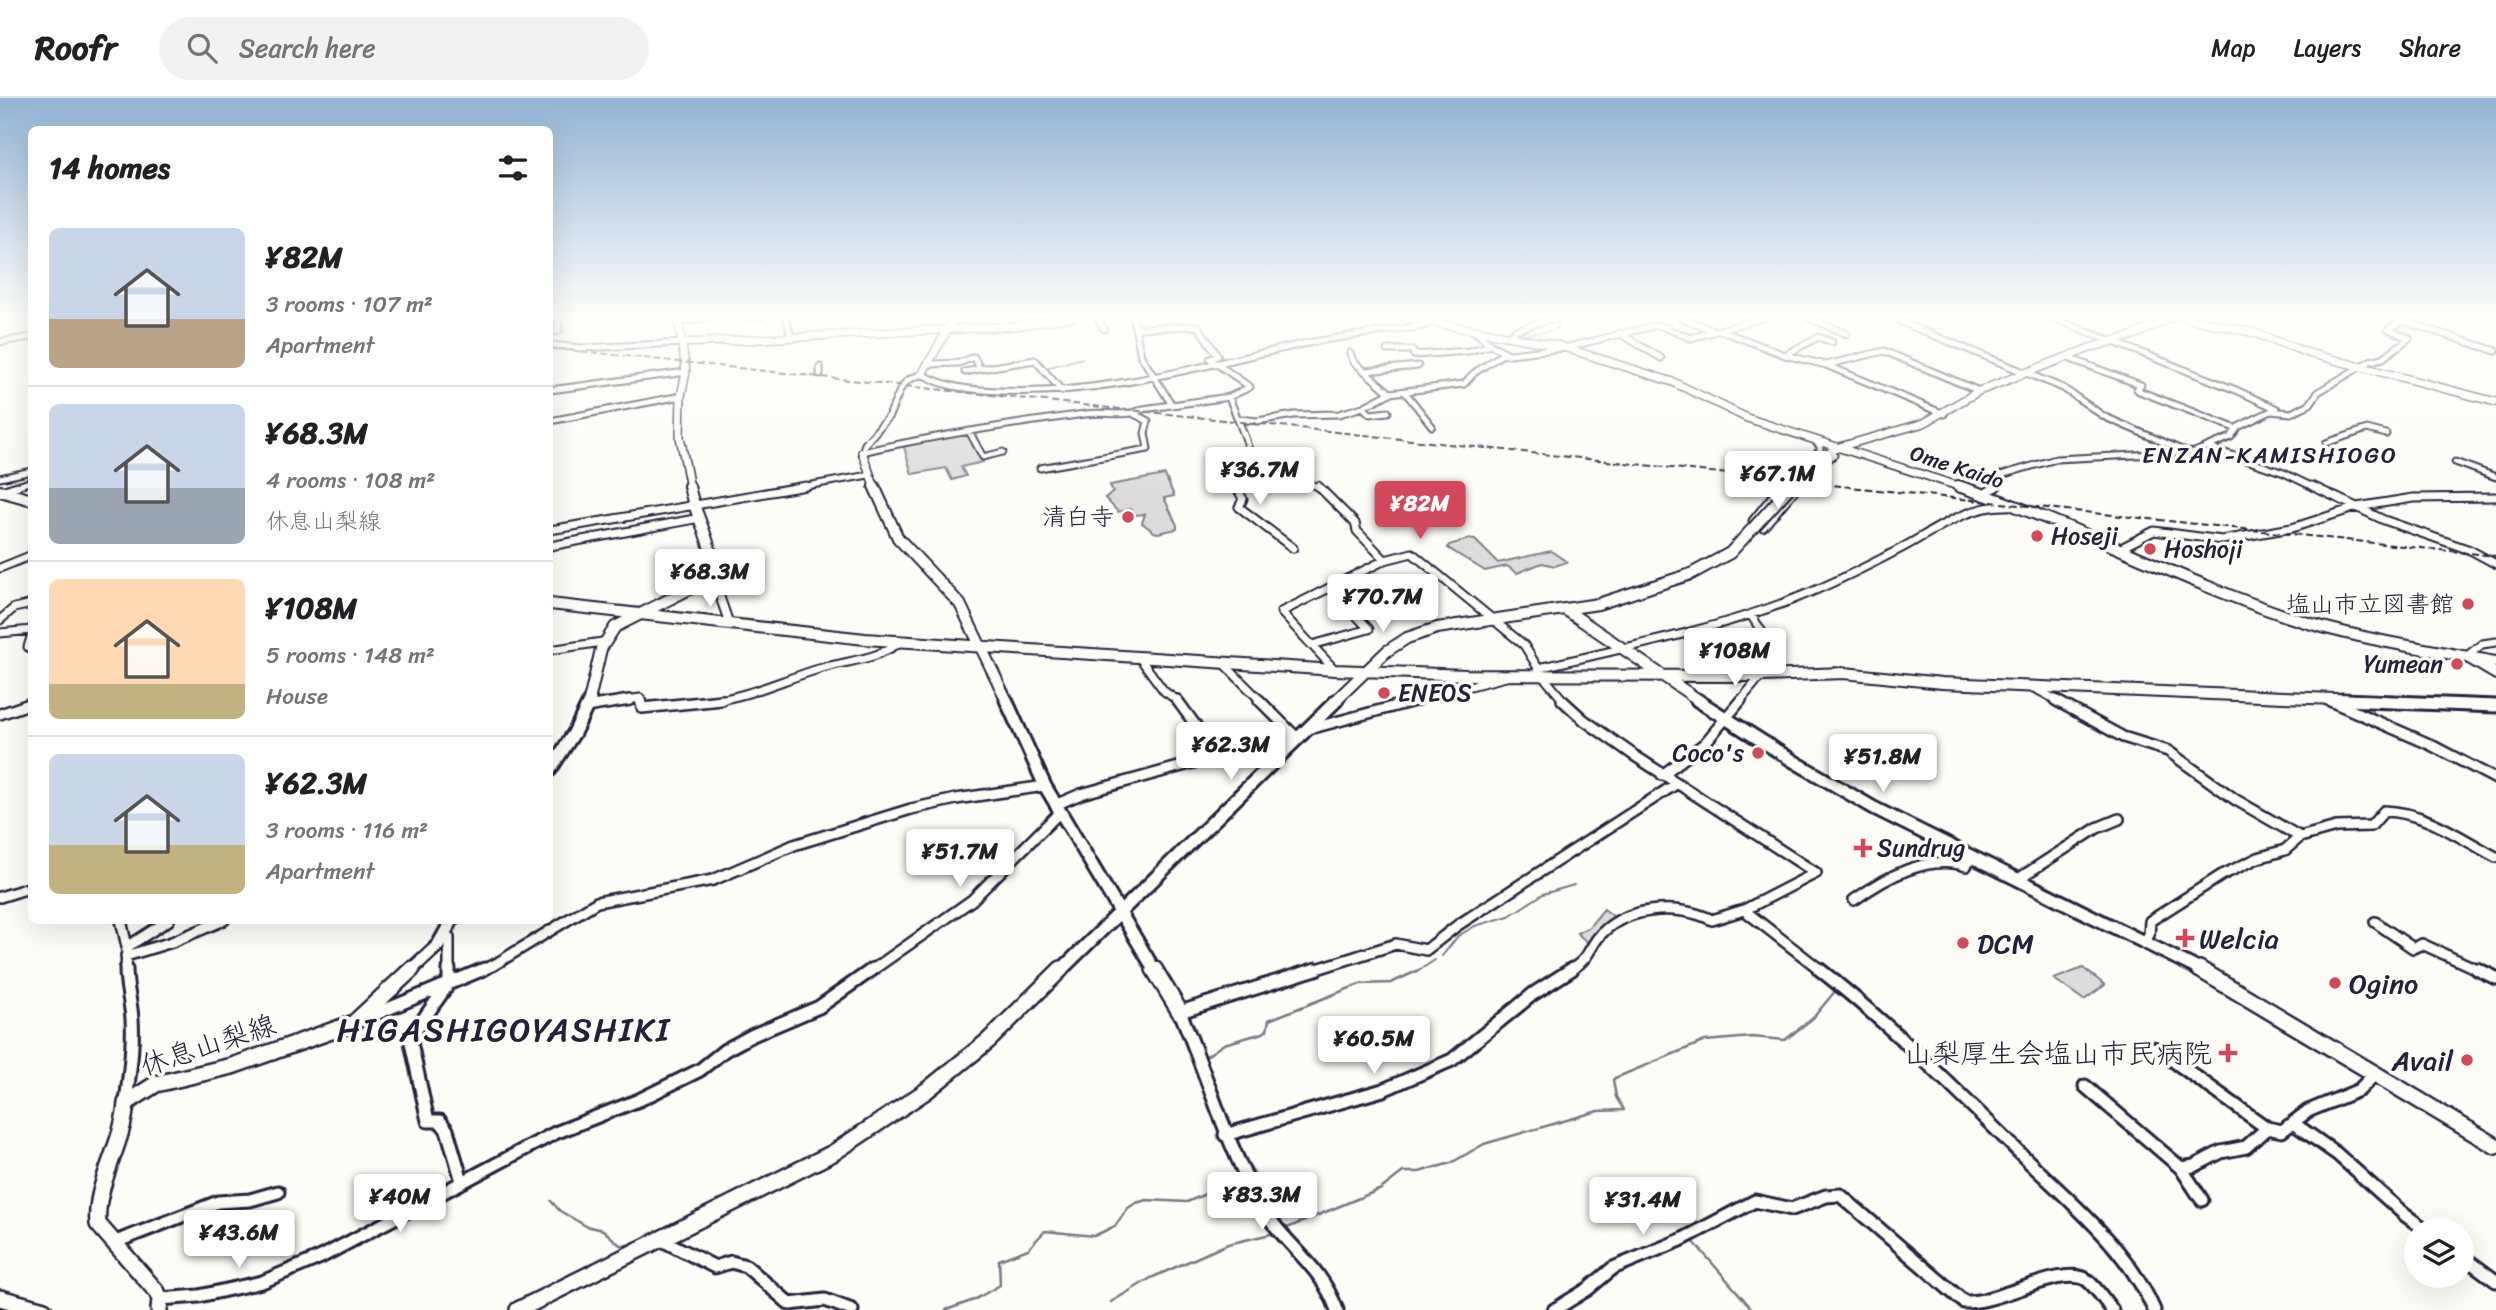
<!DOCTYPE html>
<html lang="en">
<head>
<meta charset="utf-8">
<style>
  :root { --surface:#fff; --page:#f2f2f2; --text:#202124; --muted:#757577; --line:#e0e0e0; --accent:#d1495b }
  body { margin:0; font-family:Sriracha,"Klee One",sans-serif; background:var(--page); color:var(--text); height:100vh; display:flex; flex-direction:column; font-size:26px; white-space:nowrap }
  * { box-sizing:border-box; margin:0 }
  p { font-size:23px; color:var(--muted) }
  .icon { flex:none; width:38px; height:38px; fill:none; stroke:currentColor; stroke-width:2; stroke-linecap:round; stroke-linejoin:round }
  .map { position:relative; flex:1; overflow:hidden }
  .panel { position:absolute; left:28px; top:28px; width:525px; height:798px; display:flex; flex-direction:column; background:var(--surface); border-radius:10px; box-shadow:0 7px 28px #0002 }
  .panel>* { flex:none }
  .tools { position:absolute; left:2404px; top:1120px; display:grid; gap:14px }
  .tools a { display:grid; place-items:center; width:70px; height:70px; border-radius:50%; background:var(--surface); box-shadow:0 7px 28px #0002; font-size:35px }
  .price { position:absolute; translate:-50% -60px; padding:0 16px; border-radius:7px; background:#fff; color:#222; font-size:23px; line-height:46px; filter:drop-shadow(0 2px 4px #0008) }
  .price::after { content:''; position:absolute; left:50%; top:42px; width:21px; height:16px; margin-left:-10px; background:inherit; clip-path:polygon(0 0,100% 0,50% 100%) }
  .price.current { background:var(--accent); color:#fff }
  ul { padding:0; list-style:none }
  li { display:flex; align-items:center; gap:21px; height:175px; padding:0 21px }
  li+li { border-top:2px solid var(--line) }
  li span { display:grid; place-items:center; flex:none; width:196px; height:140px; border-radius:10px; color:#555 }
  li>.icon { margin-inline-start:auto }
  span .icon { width:84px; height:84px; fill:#fffc; stroke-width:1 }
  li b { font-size:30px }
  h2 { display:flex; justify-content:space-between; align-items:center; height:84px; padding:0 21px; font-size:30px }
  header { display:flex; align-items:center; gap:42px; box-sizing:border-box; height:98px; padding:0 35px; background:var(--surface); border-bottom:2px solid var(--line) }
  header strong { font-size:33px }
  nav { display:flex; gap:38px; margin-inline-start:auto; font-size:24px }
  .search { width:490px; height:63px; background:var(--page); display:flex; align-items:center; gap:18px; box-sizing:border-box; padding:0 24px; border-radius:38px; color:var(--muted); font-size:26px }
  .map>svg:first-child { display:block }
  .green { fill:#dddcdb; stroke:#807f8b; stroke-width:2 }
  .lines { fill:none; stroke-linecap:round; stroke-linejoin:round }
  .stream-far1 { stroke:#787885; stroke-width:2 }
  .stream { stroke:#787885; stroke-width:2.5 }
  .street-far3-casing { stroke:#22223b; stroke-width:9 }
  .street-far2-casing { stroke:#22223b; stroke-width:11 }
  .street-far1-casing { stroke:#22223b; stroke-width:14 }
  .street-casing { stroke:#22223b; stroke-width:17 }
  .secondary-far3-casing { stroke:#22223b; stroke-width:10 }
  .secondary-far2-casing { stroke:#22223b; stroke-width:14 }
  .secondary-far1-casing { stroke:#22223b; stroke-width:17 }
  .secondary-casing { stroke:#22223b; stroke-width:20 }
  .street-far3 { stroke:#fdfcf7; stroke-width:5 }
  .street-far2 { stroke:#fdfcf7; stroke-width:7 }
  .street-far1 { stroke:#fdfcf7; stroke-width:9 }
  .street { stroke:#fdfcf7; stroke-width:11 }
  .secondary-far3 { stroke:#fdfcf7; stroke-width:7 }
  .secondary-far2 { stroke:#fdfcf7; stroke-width:10 }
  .secondary-far1 { stroke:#fdfcf7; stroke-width:11 }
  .secondary { stroke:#fdfcf7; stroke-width:15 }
  .rail { stroke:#22223b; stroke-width:2; stroke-dasharray:7 3.5; stroke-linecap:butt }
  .secondary-bridge-far1-casing { stroke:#22223b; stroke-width:10; stroke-linecap:butt }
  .secondary-bridge-casing { stroke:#22223b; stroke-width:14; stroke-linecap:butt }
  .secondary-bridge-far1 { stroke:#fdfcf7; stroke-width:7 }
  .secondary-bridge { stroke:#fdfcf7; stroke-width:10 }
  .poi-dot { fill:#d1495b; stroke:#fdfcf7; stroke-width:2.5 }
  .labels { text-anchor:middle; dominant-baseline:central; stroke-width:7; stroke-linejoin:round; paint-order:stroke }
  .far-street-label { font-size:21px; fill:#22223b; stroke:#fdfcf7 }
  .far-quarter-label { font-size:23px; letter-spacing:2px; fill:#22223b; stroke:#fdfcf7 }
  .poi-label { font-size:24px; fill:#22223b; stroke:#fdfcf7; text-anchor:end }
  .near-poi-label { font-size:28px; fill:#22223b; stroke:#fdfcf7; text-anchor:start }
  .near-street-label { font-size:28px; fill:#22223b; stroke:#fdfcf7 }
  .near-quarter-label { font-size:33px; letter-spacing:2px; fill:#22223b; stroke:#fdfcf7 }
</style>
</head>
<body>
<header>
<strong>Roofr</strong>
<div class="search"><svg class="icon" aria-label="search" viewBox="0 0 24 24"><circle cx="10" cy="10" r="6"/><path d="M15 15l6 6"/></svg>Search here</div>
<nav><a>Map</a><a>Layers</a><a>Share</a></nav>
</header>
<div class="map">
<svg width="2496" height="1212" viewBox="0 0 2496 1212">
  <rect width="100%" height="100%" fill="#fdfcf7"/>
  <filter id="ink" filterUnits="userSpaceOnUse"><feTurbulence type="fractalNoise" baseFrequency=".0143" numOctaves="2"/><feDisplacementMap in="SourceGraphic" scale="14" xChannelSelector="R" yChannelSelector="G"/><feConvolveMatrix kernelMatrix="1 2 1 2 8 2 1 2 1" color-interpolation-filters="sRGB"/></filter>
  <g filter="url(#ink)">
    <path class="green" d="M967,334L983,364L961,369L966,378L952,382L946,370L912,376L903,346Z
      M1165,377L1174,398L1164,400L1177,427V431L1158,435L1154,434L1142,425L1145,416L1136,417L1130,411L1118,414L1105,400L1113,394L1110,387Z
      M1469,441L1475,442L1498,465L1551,453L1567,464L1555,468L1542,465L1517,475L1507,468L1485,473L1448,450L1449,447Z
      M1604,811L1618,822L1590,847L1577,835L1589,829Z
      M2083,870L2105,887L2084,902L2054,881Z"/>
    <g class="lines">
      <path class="stream-far1" d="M1552,223L1560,227L1555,232
        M1516,237L1552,233
        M1046,270L1082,260
        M1017,296L1056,295
        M1442,858L1458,838L1475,828L1509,818L1543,796L1574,787
        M1418,873L1435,862"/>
      <path class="stream" d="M1217,993L1205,959L1224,946L1263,935L1267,932L1269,922L1360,886L1391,885L1421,871
        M1241,1054L1257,1080
        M551,1103L560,1113L586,1128L603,1132L620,1147H628L659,1134
        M1287,1130L1381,1091L1403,1074H1419L1451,1065L1484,1046L1598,1013L1624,1012L1616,999L1613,982L1615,980L1705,943L1752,939L1785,942L1813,920L1836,892
        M1693,1143L1753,1212
        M768,1179L782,1191
        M1111,1204L1151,1180L1228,1146L1271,1136
        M946,1212L974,1202L1000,1187L999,1162L1028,1151L1045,1133L1094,1138L1115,1128L1128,1110L1136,1105L1147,1102L1187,1104L1240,1081"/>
      <defs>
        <path id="street-far3" d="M749,219H761
          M786,219L791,239
          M1097,219L1104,231
          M1133,219L1141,258L1172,307
          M1679,219L1715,233
          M1807,219L1847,236
          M2050,219L2236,292L2277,311
          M677,224L713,219
          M1901,224L2063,290L2105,319L2184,353
          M1473,232L1491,247L1509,256
          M1722,233L1785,257
          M550,234L559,233L558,219
          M1619,235L1661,260
          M1509,238L1515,232L1557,219
          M0,244L32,239
          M1832,244L1818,239L1785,257L1826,267L1884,253L1979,293
          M550,247L582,250L683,245
          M1387,252H1412L1414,257L1469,253L1491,247
          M1350,255L1353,263L1390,295
          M2068,260L2141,287L2137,291L2139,293L2237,331
          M930,266L959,265L974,259L980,271L965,274
          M1826,267L1944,316
          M820,269V276
          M980,271L1035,262L1062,293
          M1365,273L1418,268
          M550,292L686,274
          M1405,294L1432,328
          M1229,299L1246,342L1254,370C1275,375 1301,381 1320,390
          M1363,309L1370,316L1388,314
          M1239,321L1257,323L1294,317L1339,316L1363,309L1390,295L1464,286L1474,275L1501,257L1564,250L1658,227L1691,240L1766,219
          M550,323L681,298
          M969,333L983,359L1003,354
          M2326,345L2367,331L2386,336
          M2208,349L2284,375L2315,390
          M862,354L865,346L889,318L901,290L908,282L922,276C946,290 972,292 999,293C1107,298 1209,265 1313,244C1350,237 1387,233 1424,228L1429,224
          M862,354C936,337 1010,326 1085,316C1104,313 1127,320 1143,311L1229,299L1250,289L1210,261L1218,258L1198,228L1137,230
          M2455,364L2496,379
          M1040,370L1148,351L1145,335L1148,323L1134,316
          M1789,378L1805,380L1834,357L1830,353
          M1789,378L1799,366L1820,353V348L1813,341
          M0,380L32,373
          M11,390L32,383
          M795,390L869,377
          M1237,390L1234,385L1238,369L1253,356
          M1779,390L1783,385L1796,390
          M1996,390V381L2001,377L2056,361L2195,354L2231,339L2238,329L2271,313L2291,315L2310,306L2318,294L2370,263L2383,260L2409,240L2388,231L2403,223L2496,253"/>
        <path id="street-far2" d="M1236,388L1243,401L1239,409L1293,450
          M1318,388L1355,425L1357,433L1385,462
          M2312,388L2384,422L2470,452L2496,466
          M1,393L17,388
          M1984,396L1997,388
          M1753,423L1781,388
          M1763,429L1797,389L1793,388
          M550,432L806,388
          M550,448L700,420
          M2121,450L2154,433L2222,442L2292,430L2357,409L2413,400L2496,399
          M0,470L32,457
          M713,479L729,525
          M0,522L14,510L32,506
          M0,535L32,532
          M32,536L28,549L32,552
          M1312,547L1369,531L1330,490
          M550,552L602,544
          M2467,558L2482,546L2496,544
          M1139,559L1164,593L1178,603
          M1222,564L1261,603
          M1335,572L1281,514L1385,462L1412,455L1524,547L1538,570
          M1538,577V570C1624,550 1711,533 1794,501C1830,487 1866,469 1900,451C1934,433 1967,407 2007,408
          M1542,577L1564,603
          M2034,590L2058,603
          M2328,602L2331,603
          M620,603L640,600L641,603
          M712,603C752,598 788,579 826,569C857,561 875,562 902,543
          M1411,603L1506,579
          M1740,603L1772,565L1771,548L1751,517"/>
        <path id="street-far1" d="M640,602L642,610L722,602
          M1177,602L1210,647
          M1259,602L1294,637
          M1562,602L1584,622L1635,658L1816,775L1744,812L1712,822C1678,805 1622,808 1597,841C1586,857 1588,861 1569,873
          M2055,602L2123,639L2168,653L2236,702L2300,739
          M2328,602L2429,646L2496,681
          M586,609L630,602
          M0,616L32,605
          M1309,631L1418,602
          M1662,677L1705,645L1741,602
          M1055,707L1081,696L1294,637L1301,638
          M2018,781L2097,730L2119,721
          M0,799L32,789
          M1854,802C1885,780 1928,755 1966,768L1972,759
          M1744,812L1822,873
          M121,822L127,849L126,873
          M2375,824L2413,850L2422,846L2481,873
          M446,836L449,840V873
          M2145,842L2149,837L2150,823L2222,777L2258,760L2285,752L2300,739L2336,729L2371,728L2384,713C2426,714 2460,740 2496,759
          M127,849L169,822
          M126,858L172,844L224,822
          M480,873L494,867L597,804L713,782L794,747L911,711L956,701L1045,688
          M871,873L972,802L1060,714
          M1311,873L1396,846L1426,852L1458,827L1676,686"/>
        <path id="street" d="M449,871V885L410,940L428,1023H440L447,1032L462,1083
          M1316,871L1180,914C1207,977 1225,1043 1259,1104C1282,1146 1319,1163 1337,1212
          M1819,871C1892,928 1958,994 2024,1059C2072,1106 2127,1149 2154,1212
          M2477,871L2496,880
          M366,920L484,871
          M2139,947L2157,951L2267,1030L2282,1033L2308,1013L2359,992L2375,976
          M2085,988L2181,1070L2202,1102
          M126,1005C129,977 134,949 132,921C131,904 126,889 126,871
          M2293,1025L2337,1056L2405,1117L2426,1132
          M1225,1037L1383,992L1452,962L1533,896L1572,871
          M2181,1070L2194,1068L2221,1054L2246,1049L2267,1030
          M662,1142L715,1169L731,1164L746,1168L790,1206L825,1202L852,1212
          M113,1145L218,1104L250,1102L278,1094
          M2462,1158L2496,1183
          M160,1201L199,1198L262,1184L321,1159L555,1035L639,1002L700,972L725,952L753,937L819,909L873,871
          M1554,1212L1588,1191L1613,1170L1681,1142L1755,1103L1792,1111L1826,1098L1840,1097L1964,1204C1998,1206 2063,1166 2087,1182C2097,1190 2104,1202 2112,1212"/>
        <path id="secondary-far3" d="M678,219L686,274L681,298L680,339L690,390
          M1403,219L1560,248L1673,284L1747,320L1964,390
          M2183,219L2255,235L2308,255L2496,304
          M683,245L1015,228L1072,219
          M922,276L955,219
          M862,354L875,390
          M1812,365L1839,349L1924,325L1979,293L2090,250L2134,237L2172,219"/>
        <path id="secondary-far2" d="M874,388L898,440L960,506L1007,603
          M1958,388C2071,424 2176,481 2289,519C2356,541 2427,551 2496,564
          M0,393L32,402
          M550,506L865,541L1335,572L1466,577L1763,578L1844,575L1942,585L2385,603
          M1566,512L1700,603
          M2469,560L2496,576
          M589,603L601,551L615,529L713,479C715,446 695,420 689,388
          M1335,603L1387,553L1407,540L1437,530L1598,506L1691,476L1730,455L1754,429"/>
        <path id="secondary-far1" d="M1006,602L1045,688L1155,873
          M1697,602L1795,664L1874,710L2202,873
          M2342,602L2496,608
          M550,672L574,635L590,602
          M410,873L438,847L452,822
          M1060,873L1337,602"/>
        <path id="secondary" d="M1154,871L1180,914
          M2199,871L2496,1048
          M0,1200L44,1212
          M159,1212L160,1201L157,1194L98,1126C94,1087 123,1048 126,1005L156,986L232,968L354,925L412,871
          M518,1212L833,1055L926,993L988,943L1061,871"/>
      </defs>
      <use href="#street-far3" class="street-far3-casing"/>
      <use href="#street-far2" class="street-far2-casing"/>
      <use href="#street-far1" class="street-far1-casing"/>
      <use href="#street" class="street-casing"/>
      <use href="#secondary-far3" class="secondary-far3-casing"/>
      <use href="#secondary-far2" class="secondary-far2-casing"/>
      <use href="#secondary-far1" class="secondary-far1-casing"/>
      <use href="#secondary" class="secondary-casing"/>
      <use href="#street-far3" class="street-far3"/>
      <use href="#street-far2" class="street-far2"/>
      <use href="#street-far1" class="street-far1"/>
      <use href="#street" class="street"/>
      <use href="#secondary-far3" class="secondary-far3"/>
      <use href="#secondary-far2" class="secondary-far2"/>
      <use href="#secondary-far1" class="secondary-far1"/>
      <use href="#secondary" class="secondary"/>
      <path class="rail" d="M550,250L2496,458"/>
      <defs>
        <path id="secondary-bridge-far1" d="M1790,390L1812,365"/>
        <path id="secondary-bridge" d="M1754,429L1791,388"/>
      </defs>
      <use href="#secondary-bridge-far1" class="secondary-bridge-far1-casing"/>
      <use href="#secondary-bridge" class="secondary-bridge-casing"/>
      <use href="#secondary-bridge-far1" class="secondary-bridge-far1"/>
      <use href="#secondary-bridge" class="secondary-bridge"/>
    </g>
  </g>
  <linearGradient id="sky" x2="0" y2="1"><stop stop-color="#92b3d4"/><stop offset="0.56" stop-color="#fefefb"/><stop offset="1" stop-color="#fefefb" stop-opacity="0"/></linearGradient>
  <rect width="2496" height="389" fill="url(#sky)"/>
  <g class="poi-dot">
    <circle cx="1128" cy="419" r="7"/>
    <circle cx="2037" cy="438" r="7"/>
    <circle cx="2150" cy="451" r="7"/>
    <circle cx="2468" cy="506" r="7"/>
    <circle cx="2457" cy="566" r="7"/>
    <circle cx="1384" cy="595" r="7"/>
    <circle cx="1758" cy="655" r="7"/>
    <path d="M1859.5 739.5h7v7h7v7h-7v7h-7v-7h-7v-7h7z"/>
    <path d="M2181.5 829.5h7v7h7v7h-7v7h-7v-7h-7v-7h7z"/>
    <circle cx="1963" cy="845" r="7"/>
    <circle cx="2335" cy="885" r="7"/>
    <path d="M2224.5 944.5h7v7h7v7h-7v7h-7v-7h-7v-7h7z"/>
    <circle cx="2467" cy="962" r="7"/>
  </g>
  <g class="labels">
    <g class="far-street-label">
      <text transform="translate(1957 369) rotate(18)">Ome Kaido</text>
    </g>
    <g class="far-quarter-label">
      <text x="2270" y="357">ENZAN-KAMISHIOGO</text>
    </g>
    <g class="poi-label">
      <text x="1114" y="419">清白寺</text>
      <text x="2051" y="438" text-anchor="start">Hoseji</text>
      <text x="2164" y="451" text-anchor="start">Hoshoji</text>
      <text x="2454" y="506">塩山市立図書館</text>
      <text x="2443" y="566">Yumean</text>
      <text x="1398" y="595" text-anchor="start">ENEOS</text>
      <text x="1744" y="655">Coco's</text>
      <text x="1877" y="750" text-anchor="start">Sundrug</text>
    </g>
    <g class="near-poi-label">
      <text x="2199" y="840">Welcia</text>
      <text x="1977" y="845">DCM</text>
      <text x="2349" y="885">Ogino</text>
      <text x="2212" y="955" text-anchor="end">山梨厚生会塩山市民病院</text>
      <text x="2453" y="962" text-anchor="end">Avail</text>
    </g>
    <g class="near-street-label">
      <text transform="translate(208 947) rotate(-18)">休息山梨線</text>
    </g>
    <g class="near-quarter-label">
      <text x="504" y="932">HIGASHIGOYASHIKI</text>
    </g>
  </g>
</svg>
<div class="tools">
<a><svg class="icon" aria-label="layers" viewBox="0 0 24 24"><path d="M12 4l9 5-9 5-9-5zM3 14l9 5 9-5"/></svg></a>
</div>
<b class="price" style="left:1260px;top:409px">¥36.7M</b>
<b class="price" style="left:1778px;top:413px">¥67.1M</b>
<b class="price current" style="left:1420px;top:443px">¥82M</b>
<b class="price" style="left:710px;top:511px">¥68.3M</b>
<b class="price" style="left:1383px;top:536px">¥70.7M</b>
<b class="price" style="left:1735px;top:590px">¥108M</b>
<b class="price" style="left:1231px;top:684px">¥62.3M</b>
<b class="price" style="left:1883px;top:696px">¥51.8M</b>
<b class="price" style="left:960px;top:791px">¥51.7M</b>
<b class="price" style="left:1374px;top:978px">¥60.5M</b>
<b class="price" style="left:1262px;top:1134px">¥83.3M</b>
<b class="price" style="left:400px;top:1136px">¥40M</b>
<b class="price" style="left:1643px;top:1139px">¥31.4M</b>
<b class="price" style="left:239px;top:1172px">¥43.6M</b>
<section class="panel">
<h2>14 homes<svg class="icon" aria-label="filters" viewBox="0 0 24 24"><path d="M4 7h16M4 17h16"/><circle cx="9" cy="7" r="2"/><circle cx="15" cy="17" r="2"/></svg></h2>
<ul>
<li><span style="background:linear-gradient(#c9d6e8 65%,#b9a48a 0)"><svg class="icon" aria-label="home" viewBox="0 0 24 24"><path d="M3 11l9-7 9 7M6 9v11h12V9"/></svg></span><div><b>¥82M</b><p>3 rooms · 107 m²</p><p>Apartment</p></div></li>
<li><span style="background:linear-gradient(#c9d6e8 60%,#9aa5b1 0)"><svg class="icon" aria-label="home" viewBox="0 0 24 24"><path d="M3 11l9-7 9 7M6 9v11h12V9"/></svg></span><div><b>¥68.3M</b><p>4 rooms · 108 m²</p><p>休息山梨線</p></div></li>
<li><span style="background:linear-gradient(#ffd9b3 75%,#c2b280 0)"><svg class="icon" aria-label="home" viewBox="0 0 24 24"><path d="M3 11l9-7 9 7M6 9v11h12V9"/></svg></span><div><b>¥108M</b><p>5 rooms · 148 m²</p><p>House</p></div></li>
<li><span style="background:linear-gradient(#c9d6e8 65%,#c2b280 0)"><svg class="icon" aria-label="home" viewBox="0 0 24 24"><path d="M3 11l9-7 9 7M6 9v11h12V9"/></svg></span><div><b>¥62.3M</b><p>3 rooms · 116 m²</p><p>Apartment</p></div></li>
</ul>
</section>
</div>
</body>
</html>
